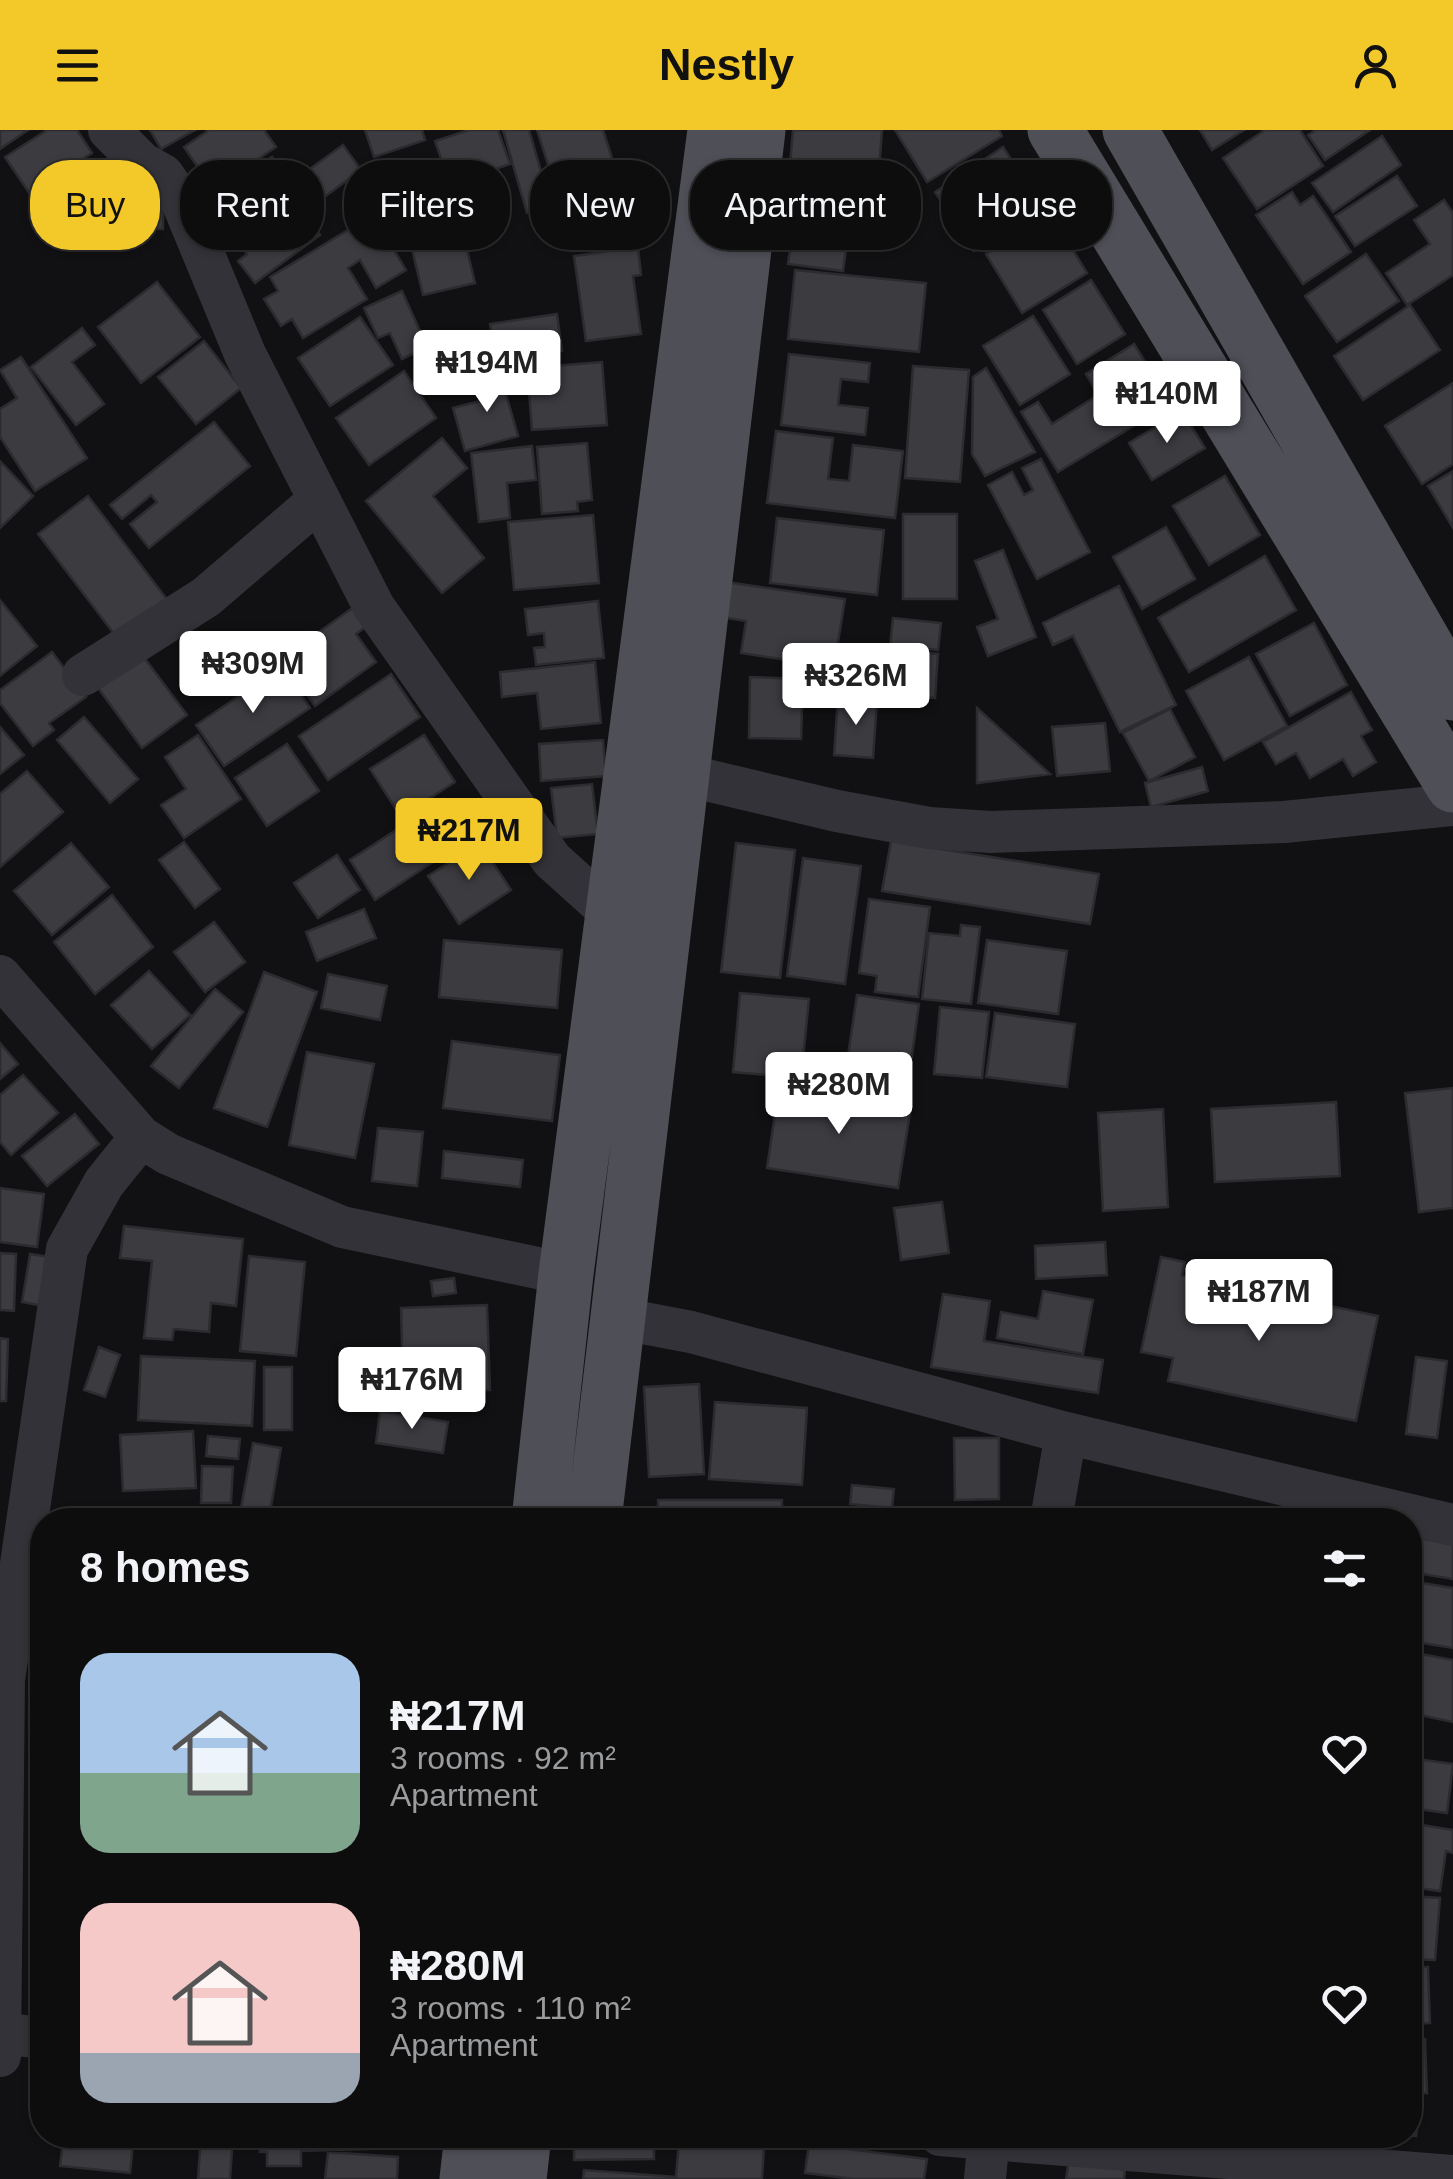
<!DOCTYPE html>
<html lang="en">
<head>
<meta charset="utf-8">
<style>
  :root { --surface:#0d0d0e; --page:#161617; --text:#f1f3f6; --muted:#9a9c9e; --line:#2d2d2e; --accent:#f3c829 }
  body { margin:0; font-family:Helvetica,sans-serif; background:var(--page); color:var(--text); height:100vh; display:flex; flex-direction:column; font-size:38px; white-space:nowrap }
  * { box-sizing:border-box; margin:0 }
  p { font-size:32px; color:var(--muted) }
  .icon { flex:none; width:55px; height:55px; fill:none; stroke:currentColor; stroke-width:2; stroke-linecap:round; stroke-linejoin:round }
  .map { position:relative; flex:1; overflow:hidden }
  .side { position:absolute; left:30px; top:1378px; width:1392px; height:640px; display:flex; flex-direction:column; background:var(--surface); border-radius:40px; box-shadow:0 2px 8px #0004,0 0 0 2px var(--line) }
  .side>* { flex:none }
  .hud { position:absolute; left:30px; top:30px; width:1395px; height:90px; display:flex; gap:20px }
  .price { position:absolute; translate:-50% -85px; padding:0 22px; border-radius:10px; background:#fff; color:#222; font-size:32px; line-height:65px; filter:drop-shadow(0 2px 5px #0008) }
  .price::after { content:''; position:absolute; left:50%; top:60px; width:30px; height:22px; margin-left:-15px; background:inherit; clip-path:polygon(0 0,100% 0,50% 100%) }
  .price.selected { background:var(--accent); color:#111 }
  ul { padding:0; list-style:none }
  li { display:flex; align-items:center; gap:30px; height:250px; padding:0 50px }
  li span { display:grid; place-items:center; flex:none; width:280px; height:200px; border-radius:30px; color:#555 }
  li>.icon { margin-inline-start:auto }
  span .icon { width:120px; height:120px; fill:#fffc; stroke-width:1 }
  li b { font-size:42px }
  h2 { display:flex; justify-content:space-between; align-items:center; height:120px; padding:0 50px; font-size:42px }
  .pill { padding:0 35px; border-radius:40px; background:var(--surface); box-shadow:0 2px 8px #0004,0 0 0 2px var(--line); font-size:35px; line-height:90px }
  .pill.selected { background:var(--accent); color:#111 }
  header { display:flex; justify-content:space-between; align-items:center; height:130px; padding:0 50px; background:var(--accent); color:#111; font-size:45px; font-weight:700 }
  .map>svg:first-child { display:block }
  .building { fill:#3c3b40; stroke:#2c2b2f; stroke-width:2.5 }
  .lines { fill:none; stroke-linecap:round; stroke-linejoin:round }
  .minor { stroke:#323238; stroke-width:42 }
  .major { stroke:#4e4f57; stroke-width:55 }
</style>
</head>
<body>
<header><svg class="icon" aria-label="menu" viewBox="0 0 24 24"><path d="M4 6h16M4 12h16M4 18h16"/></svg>Nestly<svg class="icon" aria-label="person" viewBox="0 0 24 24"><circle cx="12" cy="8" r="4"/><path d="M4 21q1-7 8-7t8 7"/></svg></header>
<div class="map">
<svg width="1453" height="2049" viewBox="0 0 1453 2049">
  <rect width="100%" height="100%" fill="#111113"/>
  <path class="building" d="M0,0H28L0,19Z
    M47,0H77L92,23L30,64L5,27Z
    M150,0H195L161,19Z
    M209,0H264L276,17L213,59L184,17Z
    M365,0H422L425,10L374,27Z
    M469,0H498L510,34L450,55L435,11Z
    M503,0H529L551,76L527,83Z
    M537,0H603L632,91L572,110Z
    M793,0H882L878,53L789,46Z
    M895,0H999L1002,6L927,52Z
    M1200,0H1244L1212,20Z
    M1265,0H1300L1323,36L1257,79L1223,28Z
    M1316,0H1370L1325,30L1308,5Z
    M1382,6L1401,35L1333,82L1312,53Z
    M343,15L361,40L308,79L289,54Z
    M1003,17L1042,77L974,121L935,62Z
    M272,27L289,52L221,100L204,76Z
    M1397,46L1417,76L1355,116L1335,86Z
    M80,55L163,56V99L79,98Z
    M798,60L873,69L868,108L848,106L843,141L788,134Z
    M288,62L320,105L255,153L238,131L247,124L232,103Z
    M1292,62L1300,75L1313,66L1351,122L1303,154L1256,85Z
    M1444,70L1453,83V145L1407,175L1386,143L1430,114L1414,90Z
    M456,74L475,153L423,165L404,86Z
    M1051,84L1087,143L1022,183L986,124Z
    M373,85L406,140L376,158L360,130L348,138L367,169L303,208L292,189L281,196L264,169L278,161L270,147Z
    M638,117L641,145L633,146L641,204L586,211L574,126Z
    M1366,124L1399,171L1337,212L1305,166Z
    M795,140L926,153L919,222L788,209Z
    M1091,150L1125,204L1077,234L1043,180Z
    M157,152L200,207L141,253L98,197Z
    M402,161L427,217L402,229L390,203L378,208L364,178Z
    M1410,175L1440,220L1363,270L1334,226Z
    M557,184L562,221L495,229L490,194Z
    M1033,186L1070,244L1020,275L983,216Z
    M360,187L393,235L330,276L298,228Z
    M82,198L95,215L72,232L104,274L76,295L31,237Z
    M204,211L241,258L196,294L158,247Z
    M1134,214L1171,273L1058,342L1021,282L1038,272L1052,294L1098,265L1086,244Z
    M789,224L870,233L868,252L841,249L838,275L868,278L865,305L781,295Z
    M21,227L87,328L35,361L0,307V279L17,268L0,240Z
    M602,232L607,295L532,300L527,238Z
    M913,236L969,240L960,352L905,348Z
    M986,238L1035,322L985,346L972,324L973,247Z
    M499,240L518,306L465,321L453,278L484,270L478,246Z
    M404,241L436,288L369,335L336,288Z
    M1453,253V334L1422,354L1385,296Z
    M1182,281L1205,318L1152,350L1129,313Z
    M214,292L250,336L149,418L130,394L157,372L151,365L122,389L110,375Z
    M776,301L833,308L828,349L849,351L853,315L903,321L895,388L767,373Z
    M442,308L467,338L433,366L484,428L442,463L366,371Z
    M587,313L592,370L577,372L578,381L542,384L537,317Z
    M532,316L536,350L507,353L510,388L479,392L471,323Z
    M1041,329L1090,422L1037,449L988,355L1012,342L1024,365L1033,360L1022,338Z
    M0,331L33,366L0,398Z
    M1453,341V398L1428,356Z
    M1225,346L1260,405L1209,435L1173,376Z
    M88,366L169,472L118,509L38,404Z
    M903,384H957V469H903Z
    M593,385L599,453L514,460L508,392Z
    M777,388L884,400L877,465L770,453Z
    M1166,397L1195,449L1142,479L1113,427Z
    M1003,420L1036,507L988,526L977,497L998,489L975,431Z
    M1265,426L1296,480L1189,542L1158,488Z
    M726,452L845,469L834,537L741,523L746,491L721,487Z
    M1119,456L1176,575L1120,602L1073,506L1053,515L1043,493Z
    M0,470L37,516L0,546Z
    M598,471L604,528L536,535L534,518L545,517L544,503L528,505L525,479Z
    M354,477L368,495L356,504L376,532L315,576L281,529Z
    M893,488L941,493L938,520L890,516Z
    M1314,493L1347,555L1290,586L1256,524Z
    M137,518L187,585L142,618L93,551Z
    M886,520L938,524L935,568L902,565L903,545L884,544Z
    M52,522L86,567L49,593L54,600L33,616L0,573V560Z
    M1249,527L1287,596L1224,630L1186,561Z
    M595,532L601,593L541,599L537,563L502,567L500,542Z
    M282,537L310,578L224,636L196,595Z
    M391,544L420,587L328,650L299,606Z
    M750,547L803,549L801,609L749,608Z
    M1351,562L1372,600L1361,606L1376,632L1353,646L1343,629L1310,648L1296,623L1276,634L1263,612Z
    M838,568L877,571L873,628L834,625Z
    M977,578L1050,644L977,653Z
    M1170,579L1195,627L1149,651L1123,603Z
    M84,587L138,649L110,673L57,610Z
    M1105,593L1110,641L1057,646L1052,597Z
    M0,597L24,625L0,644Z
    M198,605L241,669L184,708L161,675L186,659L165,627Z
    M424,605L455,652L401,687L370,639Z
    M603,610L606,646L541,651L539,614Z
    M287,614L319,661L267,696L235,648Z
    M1202,637L1208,661L1151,677L1145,653Z
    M27,641L63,682L0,737V664Z
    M592,654L598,704L557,708L551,658Z
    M444,669L470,708L375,770L350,730Z
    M891,711L1099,744L1090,794L882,761Z
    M184,712L220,759L195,778L159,730Z
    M71,713L109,757L52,805L14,761Z
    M480,713L511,760L459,794L428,746Z
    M736,713L795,720L780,848L721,842Z
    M337,725L360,760L318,788L294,753Z
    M803,728L861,736L845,854L787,846Z
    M112,765L153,817L95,864L54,812Z
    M869,769L930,777L918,867L875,862L877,846L859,843Z
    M364,779L376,808L317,831L306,802Z
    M214,792L245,832L205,862L174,822Z
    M961,795L980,797L971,874L922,869L929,803L960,806Z
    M444,810L562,820L557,878L439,867Z
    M987,810L1067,821L1058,884L978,873Z
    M149,841L190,885L152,919L111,875Z
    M264,842L317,862L267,997L214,978Z
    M328,844L387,856L380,890L321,878Z
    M215,859L243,882L179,958L151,936Z
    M740,863L809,869L801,948L733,942Z
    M857,865L919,874L908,955L845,946Z
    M940,877L989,882L982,948L934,944Z
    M995,883L1075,894L1067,957L986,947Z
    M452,911L560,925L552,991L443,978Z
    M0,913L18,934L0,949Z
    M307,922L374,934L355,1028L289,1015Z
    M23,945L58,983L11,1025L0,1012V965Z
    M779,957L911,977L898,1058L767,1038Z
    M1453,958V1078L1419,1082L1405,963Z
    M1336,972L1340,1046L1215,1052L1211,979Z
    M1163,979L1168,1077L1103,1081L1098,983Z
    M75,984L99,1014L47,1056L22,1026Z
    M378,998L423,1002L417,1056L372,1051Z
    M444,1021L523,1030L520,1057L442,1048Z
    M0,1058L44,1064L37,1117L0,1112Z
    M942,1072L949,1123L901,1130L894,1078Z
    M124,1096L243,1109L236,1176L211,1173L209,1202L174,1199L172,1210L144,1208L152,1131L120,1128Z
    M1105,1112L1107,1145L1036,1149L1035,1116Z
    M0,1123L16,1124L14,1181L0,1180Z
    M30,1124L57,1128L49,1177L22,1172Z
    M249,1126L305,1132L296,1226L240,1221Z
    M1161,1127L1185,1132L1182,1145L1378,1186L1356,1291L1168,1251L1173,1228L1141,1222Z
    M454,1148L456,1163L433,1166L431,1151Z
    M1043,1161L1093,1170L1083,1224L997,1208L1001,1182L1038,1189Z
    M943,1164L990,1171L984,1211L1103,1230L1098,1263L931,1237Z
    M487,1175L490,1260H455V1251L403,1252L401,1178Z
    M0,1208L8,1209L6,1271H0Z
    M99,1217L120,1225L105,1267L84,1260Z
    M141,1226L255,1231L252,1296L138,1290Z
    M1416,1227L1447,1231L1437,1308L1406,1304Z
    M264,1237H292V1300H264Z
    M699,1254L704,1344L649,1347L644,1257Z
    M715,1272L807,1278L802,1355L709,1349Z
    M380,1281L448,1292L443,1323L376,1313Z
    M193,1301L196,1358L123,1361L120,1305Z
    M208,1306L240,1309L238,1329L206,1326Z
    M954,1308H999V1369L955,1370Z
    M253,1313L281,1318L270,1382L241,1378Z
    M202,1336L233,1337L231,1373H201Z
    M852,1355L894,1359L892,1378L850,1374Z
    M658,1370H782V1390H658Z
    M840,1378L911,1390H838Z
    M1206,1383L1207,1390H1138V1388Z
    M1225,1384L1283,1386V1390H1224Z
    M1412,1407L1453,1414V1449L1410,1442Z
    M1410,1451L1453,1458V1518L1410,1511Z
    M1410,1522L1453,1530V1592L1410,1583Z
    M1410,1628L1453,1634L1447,1683L1410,1678Z
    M1410,1693L1453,1700V1723L1446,1721L1440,1761L1410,1757Z
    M1410,1766L1440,1768L1435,1830L1410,1829Z
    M1410,1837H1428L1430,1893L1410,1894Z
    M1425,1909L1427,1963L1410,1964V1910Z
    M35,1929L42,1930V1963L32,1962Z
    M1410,1975L1420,1976L1416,2006L1408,2005Z
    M64,2005H134L130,2043L60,2036Z
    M201,2005H233L230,2049H198Z
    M259,2005H398L399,2018L301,2021V2036H267V2022H260Z
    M574,2005H654V2029L574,2030Z
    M679,2011L764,2017L762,2049H583L584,2040L676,2047Z
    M809,2014L927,2029L924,2049H854L805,2043Z
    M328,2022L398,2027L397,2049H325Z
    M1069,2030L1125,2040L1124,2049H1066Z"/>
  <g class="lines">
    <path class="minor" d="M109,0L142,33L163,45L182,72L245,224L374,477L552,730L613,785
      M83,545L206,467L318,371
      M681,644L837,681L929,698L991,702L1284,692L1453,675
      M0,846L141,1007L168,1024L342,1097L566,1144
      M617,1188L691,1202L1066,1303L1453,1395
      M1051,1390L1066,1303
      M1,1903L42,1908
      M0,1926L4,1550L67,1119L104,1053L141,1007
      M940,2005L1453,2046
      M985,2049L989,2005"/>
    <path class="major" d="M1055,0L1453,655
      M1130,0L1453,563
      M539,1390L566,1144L715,0
      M594,1390L758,0
      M467,2049L472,2005
      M519,2049L524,2005"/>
  </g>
</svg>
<b class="price" style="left:487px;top:285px">₦194M</b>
<b class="price" style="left:1167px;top:316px">₦140M</b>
<b class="price" style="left:253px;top:586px">₦309M</b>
<b class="price" style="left:856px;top:598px">₦326M</b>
<b class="price selected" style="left:469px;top:753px">₦217M</b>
<b class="price" style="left:839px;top:1007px">₦280M</b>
<b class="price" style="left:1259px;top:1214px">₦187M</b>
<b class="price" style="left:412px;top:1302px">₦176M</b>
<div class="hud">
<a class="pill selected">Buy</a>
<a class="pill">Rent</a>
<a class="pill">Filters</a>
<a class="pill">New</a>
<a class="pill">Apartment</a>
<a class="pill">House</a>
</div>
<section class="side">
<h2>8 homes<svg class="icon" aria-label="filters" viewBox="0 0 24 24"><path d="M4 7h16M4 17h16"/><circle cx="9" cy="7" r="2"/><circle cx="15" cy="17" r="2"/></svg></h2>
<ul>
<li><span style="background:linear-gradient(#a9c7e8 60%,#7fa58c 0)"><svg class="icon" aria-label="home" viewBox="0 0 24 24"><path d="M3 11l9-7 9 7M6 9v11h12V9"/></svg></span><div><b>₦217M</b><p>3 rooms · 92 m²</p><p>Apartment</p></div><svg class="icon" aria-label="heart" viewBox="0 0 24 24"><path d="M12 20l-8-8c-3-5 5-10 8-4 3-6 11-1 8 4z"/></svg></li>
<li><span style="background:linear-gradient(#f6c9c9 75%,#9aa5b1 0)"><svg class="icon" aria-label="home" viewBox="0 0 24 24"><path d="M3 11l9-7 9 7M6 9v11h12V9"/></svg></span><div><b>₦280M</b><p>3 rooms · 110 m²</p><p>Apartment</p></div><svg class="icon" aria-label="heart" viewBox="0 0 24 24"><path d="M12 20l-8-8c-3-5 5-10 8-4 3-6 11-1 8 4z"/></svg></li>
</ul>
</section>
</div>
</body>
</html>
